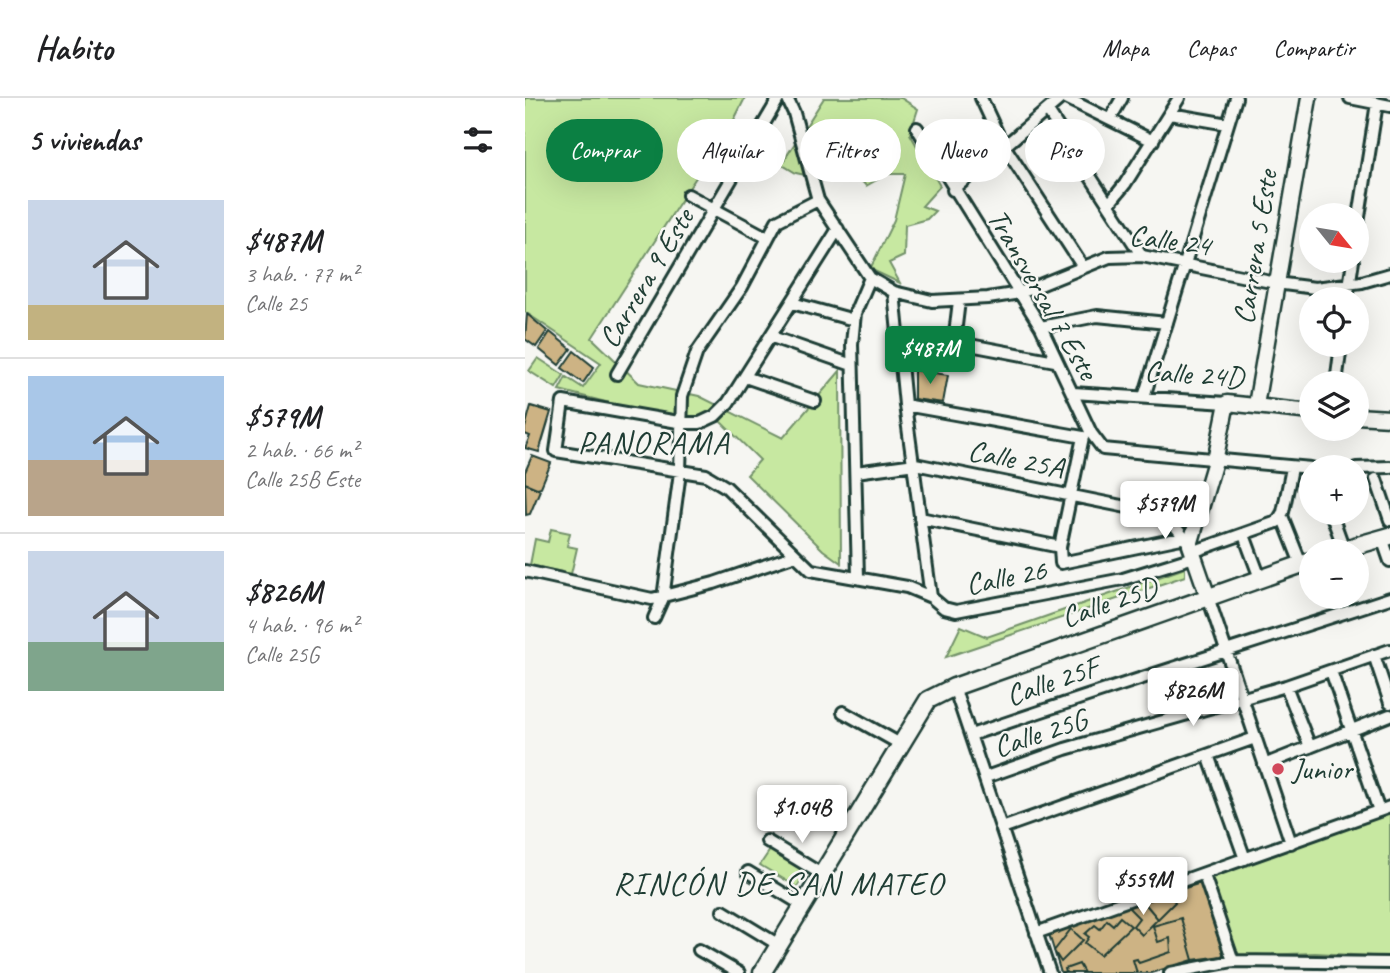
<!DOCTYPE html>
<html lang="es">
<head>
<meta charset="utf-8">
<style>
  :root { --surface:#fff; --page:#f6f6f6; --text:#202124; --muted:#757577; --line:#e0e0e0; --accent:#0b8043 }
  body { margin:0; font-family:Caveat,sans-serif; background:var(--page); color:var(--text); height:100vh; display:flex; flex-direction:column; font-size:26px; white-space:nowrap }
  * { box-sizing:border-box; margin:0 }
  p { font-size:23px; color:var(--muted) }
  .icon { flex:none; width:38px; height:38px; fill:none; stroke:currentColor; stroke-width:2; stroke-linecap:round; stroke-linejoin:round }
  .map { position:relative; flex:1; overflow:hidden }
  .sheet { display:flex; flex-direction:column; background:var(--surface); width:525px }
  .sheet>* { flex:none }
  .top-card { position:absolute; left:21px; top:21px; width:665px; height:63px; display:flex; gap:14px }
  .needle { width:46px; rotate:120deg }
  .buttons { position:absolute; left:774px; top:105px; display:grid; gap:14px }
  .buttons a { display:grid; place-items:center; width:70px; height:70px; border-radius:50%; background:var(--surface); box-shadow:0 7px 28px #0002; font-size:35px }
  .price { position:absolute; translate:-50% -60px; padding:0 16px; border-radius:7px; background:#fff; color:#222; font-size:23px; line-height:46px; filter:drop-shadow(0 2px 4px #0008) }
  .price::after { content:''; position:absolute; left:50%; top:42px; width:21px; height:16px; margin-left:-10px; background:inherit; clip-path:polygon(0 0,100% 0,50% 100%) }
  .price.active { background:var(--accent); color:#fff }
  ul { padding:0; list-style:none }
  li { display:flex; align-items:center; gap:21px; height:175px; padding:0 28px }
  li+li { border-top:2px solid var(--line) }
  li span { display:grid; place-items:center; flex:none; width:196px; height:140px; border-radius:0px; color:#555 }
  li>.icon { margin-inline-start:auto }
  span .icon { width:84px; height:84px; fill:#fffc; stroke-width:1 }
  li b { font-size:30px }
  h2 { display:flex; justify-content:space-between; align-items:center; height:84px; padding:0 28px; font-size:30px }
  .chip { padding:0 24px; border-radius:32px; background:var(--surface); box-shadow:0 7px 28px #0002; font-size:24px; line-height:63px }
  .chip.active { background:var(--accent); color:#fff }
  header { display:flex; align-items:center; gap:42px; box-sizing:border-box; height:98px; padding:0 35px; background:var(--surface); border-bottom:2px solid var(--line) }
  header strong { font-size:33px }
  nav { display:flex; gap:38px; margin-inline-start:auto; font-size:24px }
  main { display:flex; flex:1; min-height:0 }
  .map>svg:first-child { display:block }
  .green { fill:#c7e8a1; stroke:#73926a; stroke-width:2 }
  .building { fill:#cdb384; stroke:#1f3d34; stroke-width:2 }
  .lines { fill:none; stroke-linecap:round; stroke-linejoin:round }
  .minor-casing { stroke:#1f3d34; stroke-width:16 }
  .tertiary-casing { stroke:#1f3d34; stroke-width:19 }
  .secondary-casing { stroke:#1f3d34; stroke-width:21 }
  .minor { stroke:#f6f6f2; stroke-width:10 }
  .tertiary { stroke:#f6f6f2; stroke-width:14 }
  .secondary { stroke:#f6f6f2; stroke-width:16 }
  .poi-dot { fill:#d1495b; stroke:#f6f6f2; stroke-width:2.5 }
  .labels { text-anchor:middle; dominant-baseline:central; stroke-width:5; stroke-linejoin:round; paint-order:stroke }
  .street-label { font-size:30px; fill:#1f3d34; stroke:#f6f6f2 }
  .poi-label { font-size:30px; fill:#1f3d34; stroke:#f6f6f2; text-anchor:start }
  .neighbourhood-label { font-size:32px; letter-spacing:2px; fill:#1f3d34; stroke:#f6f6f2 }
</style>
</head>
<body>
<header>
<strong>Habito</strong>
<nav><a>Mapa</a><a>Capas</a><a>Compartir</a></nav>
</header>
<main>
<section class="sheet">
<h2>5 viviendas<svg class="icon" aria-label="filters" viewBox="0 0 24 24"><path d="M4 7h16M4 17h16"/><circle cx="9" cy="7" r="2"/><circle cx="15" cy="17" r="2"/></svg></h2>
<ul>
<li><span style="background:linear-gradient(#c9d6e8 75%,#c2b280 0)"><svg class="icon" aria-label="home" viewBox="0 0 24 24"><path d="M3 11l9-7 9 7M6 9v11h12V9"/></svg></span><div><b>$487M</b><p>3 hab. · 77 m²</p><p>Calle 25</p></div></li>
<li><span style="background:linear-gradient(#a9c7e8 60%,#b9a48a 0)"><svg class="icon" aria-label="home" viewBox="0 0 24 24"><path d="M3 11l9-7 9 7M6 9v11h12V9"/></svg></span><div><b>$579M</b><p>2 hab. · 66 m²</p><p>Calle 25B Este</p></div></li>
<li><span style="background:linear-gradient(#c9d6e8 65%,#7fa58c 0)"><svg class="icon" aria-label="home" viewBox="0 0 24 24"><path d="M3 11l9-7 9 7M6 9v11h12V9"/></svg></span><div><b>$826M</b><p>4 hab. · 96 m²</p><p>Calle 25G</p></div></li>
</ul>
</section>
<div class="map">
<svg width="865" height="875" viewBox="0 0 865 875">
  <rect width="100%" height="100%" fill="#f6f6f2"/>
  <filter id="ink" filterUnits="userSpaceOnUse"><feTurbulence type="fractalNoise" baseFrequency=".0143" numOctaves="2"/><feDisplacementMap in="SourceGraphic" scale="14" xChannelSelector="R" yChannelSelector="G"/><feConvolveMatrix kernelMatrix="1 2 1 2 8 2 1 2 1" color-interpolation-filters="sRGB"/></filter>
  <g filter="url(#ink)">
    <path class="green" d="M0,0H220L206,28L259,62L299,0H376L393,11L385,36L415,88L397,108L410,113L402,121L380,127L379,158L364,165L375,185L345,171L369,122L380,76H362L341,88L324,68L298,81L271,75L201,33L67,240L114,285L174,298L258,340L315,273L316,465L298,452L222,377L235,362L195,323L172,329L150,315L147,321L34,292L41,279L58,290L76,265L0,214Z
      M13,260L39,277L31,290L4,273Z
      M26,431L45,435L42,448L52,450L46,476L5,467L10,441L23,444Z
      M660,470V478L421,559L436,528L462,539Z
      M865,714V859L790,855L714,858L683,781Z
      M245,752L281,774L272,789L235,767Z"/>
    <path class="building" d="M2,216L22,233L11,249L0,241Z
      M25,234L46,251L34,267L14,251Z
      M49,253L69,269L58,285L37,270Z
      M389,272L423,277L418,305L389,301Z
      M6,308L26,314L14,354L0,350L5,338L0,336V330Z
      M7,358L26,365L16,389L12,390L0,385V374Z
      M0,385L15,392L5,416L1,417Z
      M676,785L699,853L697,858L668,862L626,875H536L523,833Z
      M645,795L650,804L633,821L618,803Z
      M618,803L633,821L617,837L608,828L614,820L602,808Z
      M595,819L606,828L575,857L560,845L564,839L560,836L570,827L575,831L582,822L588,827Z
      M656,820L668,862L626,875H612L608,862L612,861L614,865L646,854L645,840L633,844L628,828Z
      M546,831L558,842L536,864L529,853Z
      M554,866L559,875H541L540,871Z"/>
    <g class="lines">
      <defs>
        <path id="minor" d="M262,0L269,15L293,102L345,180L369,194L407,203L463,200L495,195L584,159L617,158L751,185L790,190L837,184L865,176
          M456,0L476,43L558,169
          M541,0L628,43
          M825,0L865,8
          M522,12L617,158
          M645,16L703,26
          M585,21L597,0
          M392,30L516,229L566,335L578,351L786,370
          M428,92L536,0
          M163,97L241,139
          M584,106L600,86L654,0
          M313,131L203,305L190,318L175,325H159L38,304L31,353L181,377L201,389L286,472L382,489L406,499L419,510L431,513L598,481L669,459
          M831,138L852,5
          M369,194L380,307L406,499
          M822,201L828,163
          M434,203L429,244L530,263
          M267,205L329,222
          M516,229L572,218L642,225
          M247,239L327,267
          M92,276L254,0
          M220,279L290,303
          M811,285L816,247
          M548,295L702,305
          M619,299L711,0
          M380,307L558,339
          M558,339L535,449L536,465L656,440
          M831,370L865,369
          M331,374L390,366L641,417L665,447
          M851,381L865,422
          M806,415L819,451
          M757,418L776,466
          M395,420L535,449
          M719,437L735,480
          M857,440L865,463
          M667,454L752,424L758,414L767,370
          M0,473L127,501L189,485L268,458
          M333,479L327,246L330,215L345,180
          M683,499L766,745
          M129,520L138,500L155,374L157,298L172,254L217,189L252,123L293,102
          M849,557L865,605
          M806,573L854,713
          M761,588L785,649
          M429,589L525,875
          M318,614L377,647
          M446,637C585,589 725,546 865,500
          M683,657L720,761
          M739,667L865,617
          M461,679L540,651L761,588L865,552
          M477,730L730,640
          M242,743L298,777
          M223,774L279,808
          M679,777L708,863
          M198,813L254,847
          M511,835L865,709
          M174,852L214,875
          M645,875L708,863L865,865"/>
        <path id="tertiary" d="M731,307L784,0
          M831,318L865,320
          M683,499L665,447L690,363L702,305L786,314"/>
        <path id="secondary" d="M812,453L865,438
          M237,875L403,602L429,589L786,463"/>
      </defs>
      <use href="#minor" class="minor-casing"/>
      <use href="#tertiary" class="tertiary-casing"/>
      <use href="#secondary" class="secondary-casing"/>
      <use href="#minor" class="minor"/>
      <use href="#tertiary" class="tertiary"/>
      <use href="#secondary" class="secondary"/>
    </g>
  </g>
  <circle class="poi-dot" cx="753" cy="671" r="7"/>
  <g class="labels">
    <g class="street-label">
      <text transform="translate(645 142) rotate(8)">Calle 24</text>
      <text transform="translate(730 149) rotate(-81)">Carrera 5 Este</text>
      <text transform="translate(121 180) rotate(-59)">Carrera 9 Este</text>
      <text transform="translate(518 196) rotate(60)">Transversal 7 Este</text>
      <text transform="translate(669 276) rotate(4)">Calle 24D</text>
      <text transform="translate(491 361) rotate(11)">Calle 25A</text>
      <text transform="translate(481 479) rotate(-11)">Calle 26</text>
      <text transform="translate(584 504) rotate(-19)">Calle 25D</text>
      <text transform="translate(527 583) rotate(-19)">Calle 25F</text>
      <text transform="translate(515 635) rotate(-18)">Calle 25G</text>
    </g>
    <g class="poi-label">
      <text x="767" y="671">Junior</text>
    </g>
    <g class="neighbourhood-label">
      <text x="129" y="344">PANORAMA</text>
      <text x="254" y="785">RINCÓN DE SAN MATEO</text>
    </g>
  </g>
</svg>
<div class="buttons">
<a><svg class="needle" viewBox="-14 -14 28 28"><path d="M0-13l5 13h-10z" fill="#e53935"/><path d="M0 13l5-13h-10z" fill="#757577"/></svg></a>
<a><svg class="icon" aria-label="locate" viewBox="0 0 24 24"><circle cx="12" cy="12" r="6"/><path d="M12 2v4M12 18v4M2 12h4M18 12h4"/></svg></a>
<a><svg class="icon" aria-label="layers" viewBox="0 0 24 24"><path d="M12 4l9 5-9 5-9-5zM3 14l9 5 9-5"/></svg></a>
<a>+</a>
<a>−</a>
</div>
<b class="price active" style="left:405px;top:288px">$487M</b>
<b class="price" style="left:640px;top:443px">$579M</b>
<b class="price" style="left:668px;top:630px">$826M</b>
<b class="price" style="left:277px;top:747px">$1.04B</b>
<b class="price" style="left:618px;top:819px">$559M</b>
<div class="top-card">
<a class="chip active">Comprar</a>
<a class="chip">Alquilar</a>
<a class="chip">Filtros</a>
<a class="chip">Nuevo</a>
<a class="chip">Piso</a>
</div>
</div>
</main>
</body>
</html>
